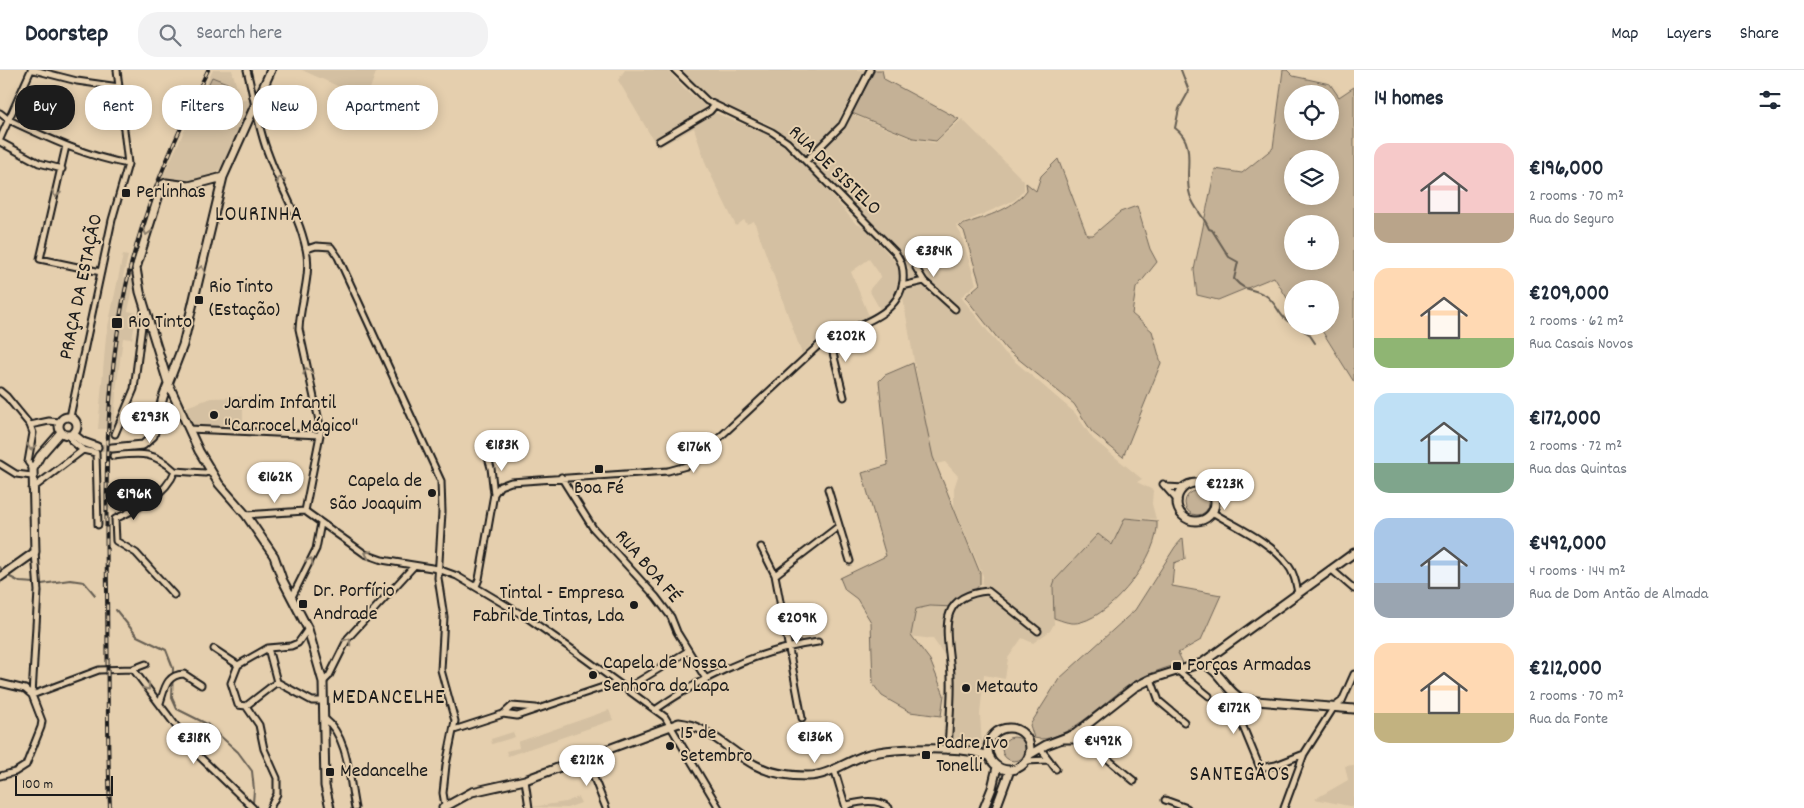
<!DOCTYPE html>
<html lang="en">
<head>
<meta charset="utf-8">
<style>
  :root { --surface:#fff; --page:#f2f2f3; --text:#1f2937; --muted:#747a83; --line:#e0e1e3; --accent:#1c1c1c }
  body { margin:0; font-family:Dekko,sans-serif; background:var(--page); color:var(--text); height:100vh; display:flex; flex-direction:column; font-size:19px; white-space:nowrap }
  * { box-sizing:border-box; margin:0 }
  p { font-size:16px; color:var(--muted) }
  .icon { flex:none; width:28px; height:28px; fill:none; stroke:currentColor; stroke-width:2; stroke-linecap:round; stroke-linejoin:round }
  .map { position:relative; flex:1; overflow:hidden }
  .panel { display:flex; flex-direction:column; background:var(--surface); width:450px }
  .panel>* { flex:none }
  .banner { position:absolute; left:15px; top:15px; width:475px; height:45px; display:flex; gap:10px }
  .buttons { position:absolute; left:1284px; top:15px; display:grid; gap:10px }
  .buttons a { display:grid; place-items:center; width:55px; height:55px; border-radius:50%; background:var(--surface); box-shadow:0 2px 12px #0003; font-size:25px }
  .scale { position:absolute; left:15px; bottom:12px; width:98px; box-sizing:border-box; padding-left:5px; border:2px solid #1c1c1c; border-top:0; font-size:14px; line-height:18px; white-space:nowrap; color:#1c1c1c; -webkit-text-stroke:4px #e5cfae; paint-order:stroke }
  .price { position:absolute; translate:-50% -42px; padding:0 11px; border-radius:18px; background:#fff; color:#222; font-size:16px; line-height:32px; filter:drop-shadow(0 1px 2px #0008) }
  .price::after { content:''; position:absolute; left:50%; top:30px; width:15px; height:11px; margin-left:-8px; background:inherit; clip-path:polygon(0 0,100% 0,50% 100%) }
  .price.selected { background:var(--accent); color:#fff }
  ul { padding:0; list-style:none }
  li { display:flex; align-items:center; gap:15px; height:125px; padding:0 20px }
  li span { display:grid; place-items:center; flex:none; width:140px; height:100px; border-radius:15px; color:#555 }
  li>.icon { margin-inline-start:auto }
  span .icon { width:60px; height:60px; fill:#fffc; stroke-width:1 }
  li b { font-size:21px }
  h2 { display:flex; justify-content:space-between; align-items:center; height:60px; padding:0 20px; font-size:21px }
  .chip { padding:0 18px; border-radius:20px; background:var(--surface); box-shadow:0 2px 12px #0003; font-size:18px; line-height:45px }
  .chip.selected { background:var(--accent); color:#fff }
  header { display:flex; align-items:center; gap:30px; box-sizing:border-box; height:70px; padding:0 25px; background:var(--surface); border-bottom:1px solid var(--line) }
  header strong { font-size:24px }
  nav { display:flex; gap:28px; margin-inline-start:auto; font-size:18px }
  .search { width:350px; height:45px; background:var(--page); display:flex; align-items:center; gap:12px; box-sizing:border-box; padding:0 18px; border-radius:20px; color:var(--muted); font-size:19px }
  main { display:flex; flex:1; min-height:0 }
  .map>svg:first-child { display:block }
  .built { fill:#d4c0a2 }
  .green { fill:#c4b196; stroke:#706659; fill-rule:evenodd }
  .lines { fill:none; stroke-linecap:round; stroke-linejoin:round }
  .stream { stroke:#665e52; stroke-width:2 }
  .secondary-tunnel { stroke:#bdab91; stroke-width:7; stroke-dasharray:7 3.5; stroke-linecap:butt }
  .street-casing { stroke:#1c1c1c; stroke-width:9 }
  .secondary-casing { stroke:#1c1c1c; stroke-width:11 }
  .street { stroke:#e5cfae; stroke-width:5 }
  .secondary { stroke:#e5cfae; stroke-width:7 }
  .rail-casing { stroke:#1c1c1c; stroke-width:4 }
  .rail { stroke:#e5cfae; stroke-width:2; stroke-dasharray:5.5; stroke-linecap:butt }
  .oneway { stroke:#8b7e6c }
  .poi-dot { fill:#1c1c1c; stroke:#e5cfae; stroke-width:2 }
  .labels { text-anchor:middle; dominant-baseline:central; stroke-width:4; stroke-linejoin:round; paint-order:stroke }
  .street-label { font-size:20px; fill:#1c1c1c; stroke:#e5cfae }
  .poi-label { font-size:20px; fill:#1c1c1c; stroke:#e5cfae; text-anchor:start }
  .neighbourhood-label { font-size:21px; letter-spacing:1px; fill:#1c1c1c; stroke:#e5cfae }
</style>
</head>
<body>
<header>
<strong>Doorstep</strong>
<div class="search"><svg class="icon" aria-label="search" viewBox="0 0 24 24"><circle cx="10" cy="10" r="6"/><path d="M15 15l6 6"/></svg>Search here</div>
<nav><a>Map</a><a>Layers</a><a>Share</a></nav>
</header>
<main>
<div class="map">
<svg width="1354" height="738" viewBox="0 0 1354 738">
  <rect width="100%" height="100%" fill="#e5cfae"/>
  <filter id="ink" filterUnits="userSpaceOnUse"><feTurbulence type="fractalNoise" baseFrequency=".02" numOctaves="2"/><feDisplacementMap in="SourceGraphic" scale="10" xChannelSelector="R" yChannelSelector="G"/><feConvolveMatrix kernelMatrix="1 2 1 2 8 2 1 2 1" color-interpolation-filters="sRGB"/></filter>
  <g filter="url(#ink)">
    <path class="built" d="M213,0H232L239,25L242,29L251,30L252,34L229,87L219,100L195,113H182L162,108Z
      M302,0H377L366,29Z
      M625,0H668L684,19L716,43L771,66L788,79L829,122L856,154L865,157L897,194L899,203L896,219L890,232L881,241L869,220L881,206L869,189L851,202L869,246L833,260L815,271L802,284L754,151L747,154L744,150L736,156L706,95L694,58L658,78L618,10Z
      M681,0H866L840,47L842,51L807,87L771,55L711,29L697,18Z
      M851,44L912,69L935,73L962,49L1024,111V120L1015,130L956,156L961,164L976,214L961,227L1005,283L1075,343L1093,369L1142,409L1137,412L1153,420L1152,434L1156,449L1125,448L1112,475L1098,464L1055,510L1053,516L1054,554L1050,561L1033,573L1022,568L1008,588L1005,609L984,605L980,644L982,675H942L948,590L933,569L909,566L911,537L948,536L969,520L982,518L983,506L954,437V418L958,406L945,392L936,394L931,387L904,234L903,227L909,205L908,195L810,90L844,58Z
      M123,185L128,186L123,207L135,210L128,241L137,243L132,269L123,268L116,321L114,359H98L106,266Z
      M243,327V358L192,355L183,338L211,328Z
      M609,640L613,650L508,686L506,681L519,678L518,672Z
      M513,662L515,667L492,674L491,669Z
      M1354,695V737L1315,729L1348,710L1345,696Z
      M578,727L581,733L567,738L531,737L566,732Z"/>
    <path class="green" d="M875,0H882L884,9L959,49L936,71L913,68L852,43Z
      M1283,0H1287L1293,6L1330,14L1339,27L1354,17V312L1319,256H1330V219H1292V236L1274,207L1218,230L1197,225L1194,200L1215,99L1242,103L1273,78ZM1292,24H1330V61H1292ZM1292,89H1330V126H1292ZM1292,154H1330V191H1292Z
      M212,7L227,13L213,43L198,36Z
      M1058,89L1087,165H1093L1120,142L1137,136L1150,179L1157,192L1136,218L1132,244L1152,261L1161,293L1123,387L1092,362L1074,334L1006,279L965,227L980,214L964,161L959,156C983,147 1012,141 1027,120L1026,113L1036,121L1041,106Z
      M913,293L933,387L980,503V514L971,525L962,528L956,537L930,536L916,539L911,565L930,590L944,625L941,646L910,642L882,626L873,614L871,552L857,529L845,520L840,508L886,486L862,403L888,395L879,311L885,305Z
      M1185 433a12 12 0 1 1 24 0a12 12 0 1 1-24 0Z
      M1125,448L1157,451C1160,485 1113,544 1081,552C1071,555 1063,551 1054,548L1053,516L1055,510L1098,464L1112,475Z
      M1183,468L1185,489L1174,493L1172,516L1221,525L1201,570L1178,583L1183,593C1163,598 1143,605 1126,617C1103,633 1062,676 1034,668L1030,655L1059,609L1135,540L1175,477Z
      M1002 679a12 12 0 1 1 24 0a12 12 0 1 1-24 0Z"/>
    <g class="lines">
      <path class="stream" d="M1181,0L1189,21L1179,39L1175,58C1198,74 1183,103 1190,125C1194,139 1204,146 1209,159L1212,160L1229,187L1238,192L1234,209C1246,223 1252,217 1265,225C1277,232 1280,250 1292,253
        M1296,256L1309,264L1315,273
        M0,497L1,499
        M10,507L20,512L35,513
        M42,514L70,510L84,512L95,525
        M116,540L137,566L166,580L173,598L172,628L177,639L207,654L238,682L252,701L254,720L253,733"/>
      <path class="secondary-tunnel" d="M97,377L112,378"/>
      <defs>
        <path id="street" d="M34,0L77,11L119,17
          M247,0C254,28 258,59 269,86C280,117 299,145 306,179C312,204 300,233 299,259L321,360L305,441
          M0,43L9,50C48,68 85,86 128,94
          M0,69L31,0
          M659,71L710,41L715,35
          M0,72L39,93L62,99
          M66,76L40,189L101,202
          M806,91L842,55L870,0
          M307,179L316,176L331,177L338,187L441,411L442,442L438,508L444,547L441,600L455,651L446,695L443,723L445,735
          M916,198L924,211
          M902,216L924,211L955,239
          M827,270L831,275L844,327
          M0,321L7,327L30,355L49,351L59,352
          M70,347L112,150L128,94L117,0
          M30,355L33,363L28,392L33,399
          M189,359L320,365
          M115,364L134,319L144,240
          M69,365L72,371L83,380
          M487,384L491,398L494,424
          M113,386C141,383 153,381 175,401
          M0,394L16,404L32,406
          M561,407L593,458L656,527L671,547L677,562L706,609
          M1163,414L1178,431
          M1167,417L1184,418
          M32,419L83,380L96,383L98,455
          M828,419L850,491
          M1212,442C1236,457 1270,471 1287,494C1294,502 1296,513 1298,523
          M246,445L305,441L365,484L382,490L438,499L457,506L529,549L573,580L665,647L719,738
          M761,477L775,505L802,648
          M1332,500L1354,519
          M775,505L839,456
          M476,516L479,509L494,424L500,416L511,412L668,401L690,395L819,275C846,256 898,251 903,211C904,199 902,192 895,182L787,72L772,62L707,31L675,0
          M174,525L136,483L116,471L115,449C137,439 166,425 175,401L205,403L210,401
          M292,527L316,479L321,453
          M268,578L277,612L312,631H323
          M214,579L238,595
          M133,599L146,594
          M1177,600L1209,626
          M1151,609L1159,631L1184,652
          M277,612L246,636L238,635L231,613L238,595L268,578L291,576L298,573L308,559
          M323,612L329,606L348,568L414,496
          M0,613L25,619L32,625
          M626,619L688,581
          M32,625L99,600L133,599L198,685L253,738
          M1244,630L1239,647L1260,698L1276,695L1304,684
          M160,633C165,618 166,605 184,604L201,615
          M246,636L259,655L264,679L277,708V724L270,738
          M655,640C705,605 759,580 818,572
          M503,644L517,646L615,613
          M324,648C349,667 349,709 355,738
          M454,660L503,644L512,636L536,638
          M1062,670H1085L1084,656
          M1085,670L1134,711
          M1040,678L1056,699
          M948,680C949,656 952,631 951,607C950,568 931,526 988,521L1038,561
          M586,688L606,738
          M1026,691L1048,690
          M834,698L846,738
          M0,706L15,702L26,695L41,657L42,651L32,625L38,521L35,482
          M525,710L529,738
          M1165,730L1187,738
          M847,735C860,732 877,728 889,738
          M1284,738L1304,684L1334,637L1342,631L1354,604"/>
        <path id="secondary" d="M223,107L189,116L166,113L162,115L136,198L140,222L168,313L199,381L219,414L246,445L274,486L282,509L308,559L323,612L325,716L330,738
          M59 356a9 9 0 1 1 18 0a9 9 0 1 1-18 0Z
          M73,364L83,372L97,377
          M112,378L143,375L153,366L163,327L183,275L223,107L271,0
          M1177 432a19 19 0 1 1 38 0a19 19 0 1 1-38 0Z
          M0,507L35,482L33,399L40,386L61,362
          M1202,593L1354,483
          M988 679a21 21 0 1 1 42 0a21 21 0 1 1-42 0Z
          M1029,685L1046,675L1075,664L1135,617L1151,609L1202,593C1221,601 1226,622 1244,630L1354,639
          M443,738L472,722L525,710L679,653C709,656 730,682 755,695C770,703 791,706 808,706C829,706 848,690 869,684C893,678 968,675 990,687
          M984,738L992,718L997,697
          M996,738L1010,700"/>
      </defs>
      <use href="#street" class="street-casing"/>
      <use href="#secondary" class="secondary-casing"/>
      <use href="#street" class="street"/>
      <use href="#secondary" class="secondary"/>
      <defs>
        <path id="rail" d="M110,738C107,666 108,594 107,522C106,423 104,329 123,231C138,150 172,74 208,0"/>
      </defs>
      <use href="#rail" class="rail-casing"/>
      <use href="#rail" class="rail"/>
    </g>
    <defs><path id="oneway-chevron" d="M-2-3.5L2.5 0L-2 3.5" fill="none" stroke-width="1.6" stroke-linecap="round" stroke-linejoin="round" transform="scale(1.25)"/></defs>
    <g class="oneway">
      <use href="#oneway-chevron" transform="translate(280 110) rotate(-115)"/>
      <use href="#oneway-chevron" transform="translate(56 124) rotate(104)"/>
      <use href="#oneway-chevron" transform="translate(147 162) rotate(106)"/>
      <use href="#oneway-chevron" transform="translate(201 199) rotate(-77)"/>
      <use href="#oneway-chevron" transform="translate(307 301) rotate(-103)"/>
      <use href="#oneway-chevron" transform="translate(31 377) rotate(100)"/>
      <use href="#oneway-chevron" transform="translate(368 484) rotate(-155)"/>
      <use href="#oneway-chevron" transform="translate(310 491) rotate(-62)"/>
      <use href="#oneway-chevron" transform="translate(348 571) rotate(-56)"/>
      <use href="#oneway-chevron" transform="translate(147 617) rotate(51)"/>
    </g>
  </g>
  <g class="poi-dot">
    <rect x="121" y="118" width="10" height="10" rx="2.5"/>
    <rect x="194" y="225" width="10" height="10" rx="2.5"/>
    <rect x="111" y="247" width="12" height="12" rx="2.5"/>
    <circle cx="214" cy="345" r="5"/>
    <rect x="594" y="394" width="10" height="10" rx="2.5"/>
    <circle cx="432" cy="423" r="5"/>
    <rect x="298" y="529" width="10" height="10" rx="2.5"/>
    <circle cx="634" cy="535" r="5"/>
    <rect x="1172" y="591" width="10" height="10" rx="2.5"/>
    <circle cx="593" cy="605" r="5"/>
    <circle cx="966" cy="618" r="5"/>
    <circle cx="670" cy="676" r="5"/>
    <rect x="921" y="680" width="10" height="10" rx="2.5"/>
    <rect x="325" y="697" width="10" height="10" rx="2.5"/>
  </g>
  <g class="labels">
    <g class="street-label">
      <text transform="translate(834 101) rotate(44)">RUA DE SISTELO</text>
      <text transform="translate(82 217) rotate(-78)">PRAÇA DA ESTAÇÃO</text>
      <text transform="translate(647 497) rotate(49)">RUA BOA FÉ</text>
    </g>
    <g class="poi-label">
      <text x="136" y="123">Perlinhas</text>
      <text x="209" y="218">Rio Tinto<tspan x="209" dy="23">(Estação)</tspan></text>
      <text x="128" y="253">Rio Tinto</text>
      <text x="224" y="334">Jardim Infantil<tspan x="224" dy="23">"Carrocel Mágico"</tspan></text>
      <text x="422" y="412" text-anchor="end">Capela de<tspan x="422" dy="23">São Joaquim</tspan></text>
      <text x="599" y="419" text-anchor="middle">Boa Fé</text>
      <text x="313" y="522">Dr. Porfírio<tspan x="313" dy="23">Andrade</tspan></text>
      <text x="624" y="524" text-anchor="end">Tintal - Empresa<tspan x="624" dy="23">Fabril de Tintas, Lda</tspan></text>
      <text x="603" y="594">Capela de Nossa<tspan x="603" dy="23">Senhora da Lapa</tspan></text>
      <text x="1187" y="596">Forças Armadas</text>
      <text x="976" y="618">Metauto</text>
      <text x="680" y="664">15 de<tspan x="680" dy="23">Setembro</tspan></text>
      <text x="936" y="674">Padre Ivo<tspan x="936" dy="23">Tonelli</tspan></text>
      <text x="340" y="702">Medancelhe</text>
    </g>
    <g class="neighbourhood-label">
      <text x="259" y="146">LOURINHA</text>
      <text x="389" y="629">MEDANCELHE</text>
      <text x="1240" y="706">SANTEGÃOS</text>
    </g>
  </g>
</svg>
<div class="buttons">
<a><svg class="icon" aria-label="locate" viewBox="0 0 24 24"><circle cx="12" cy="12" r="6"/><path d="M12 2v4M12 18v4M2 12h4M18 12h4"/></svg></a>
<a><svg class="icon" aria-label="layers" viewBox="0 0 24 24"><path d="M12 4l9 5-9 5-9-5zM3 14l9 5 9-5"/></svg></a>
<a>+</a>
<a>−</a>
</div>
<div class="scale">100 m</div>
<b class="price" style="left:934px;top:208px">€384K</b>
<b class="price" style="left:846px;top:293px">€202K</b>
<b class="price" style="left:150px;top:374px">€293K</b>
<b class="price" style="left:502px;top:402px">€183K</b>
<b class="price" style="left:694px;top:404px">€176K</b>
<b class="price" style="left:275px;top:434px">€162K</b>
<b class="price" style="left:1225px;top:441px">€223K</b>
<b class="price selected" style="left:134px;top:451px">€196K</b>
<b class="price" style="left:797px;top:575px">€209K</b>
<b class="price" style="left:1234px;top:665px">€172K</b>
<b class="price" style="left:815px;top:694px">€136K</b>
<b class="price" style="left:194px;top:695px">€318K</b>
<b class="price" style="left:1103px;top:698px">€492K</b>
<b class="price" style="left:587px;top:717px">€212K</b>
<div class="banner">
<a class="chip selected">Buy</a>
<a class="chip">Rent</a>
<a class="chip">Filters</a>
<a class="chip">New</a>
<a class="chip">Apartment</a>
</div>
</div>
<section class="panel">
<h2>14 homes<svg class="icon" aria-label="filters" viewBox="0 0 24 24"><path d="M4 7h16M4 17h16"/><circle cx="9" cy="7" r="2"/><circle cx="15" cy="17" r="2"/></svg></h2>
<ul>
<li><span style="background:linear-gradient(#f6c9c9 70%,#b9a48a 0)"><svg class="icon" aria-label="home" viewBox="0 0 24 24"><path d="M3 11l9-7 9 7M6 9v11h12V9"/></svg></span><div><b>€196,000</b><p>2 rooms · 70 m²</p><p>Rua do Seguro</p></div></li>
<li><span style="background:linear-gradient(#ffd9b3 70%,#8fb573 0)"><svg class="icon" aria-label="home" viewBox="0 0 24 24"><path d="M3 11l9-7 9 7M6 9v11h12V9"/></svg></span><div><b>€209,000</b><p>2 rooms · 62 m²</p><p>Rua Casais Novos</p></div></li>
<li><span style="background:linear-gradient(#bfe0f5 70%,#7fa58c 0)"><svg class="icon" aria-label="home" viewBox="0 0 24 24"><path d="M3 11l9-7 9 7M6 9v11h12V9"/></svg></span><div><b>€172,000</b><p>2 rooms · 72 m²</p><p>Rua das Quintas</p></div></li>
<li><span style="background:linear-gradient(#a9c7e8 65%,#9aa5b1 0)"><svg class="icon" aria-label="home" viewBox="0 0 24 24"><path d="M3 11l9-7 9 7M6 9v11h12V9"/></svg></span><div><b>€492,000</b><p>4 rooms · 144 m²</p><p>Rua de Dom Antão de Almada</p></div></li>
<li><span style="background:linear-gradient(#ffd9b3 70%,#c2b280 0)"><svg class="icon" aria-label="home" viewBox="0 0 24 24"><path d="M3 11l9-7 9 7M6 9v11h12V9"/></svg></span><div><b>€212,000</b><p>2 rooms · 70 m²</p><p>Rua da Fonte</p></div></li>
</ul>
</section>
</main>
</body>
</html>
